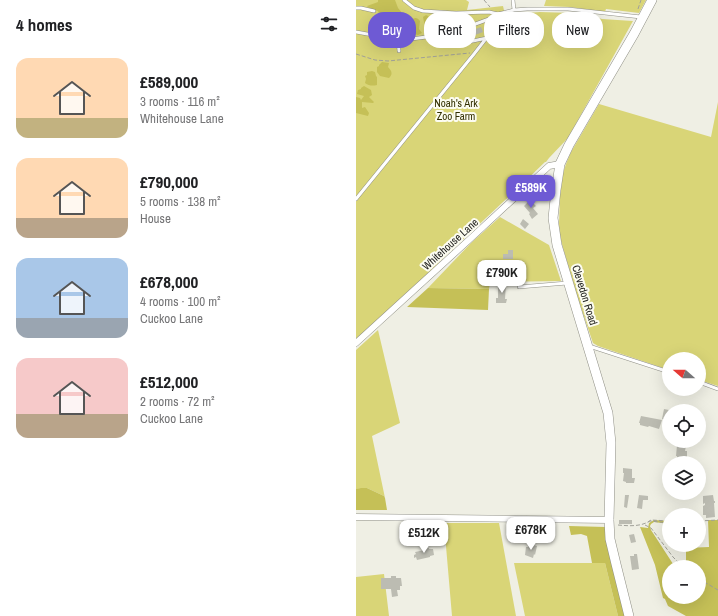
<!DOCTYPE html>
<html lang="en">
<head>
<meta charset="utf-8">
<style>
  :root { --surface:#fff; --page:#f6f6f6; --text:#202124; --muted:#757577; --accent:#6e5ad4 }
  body { margin:0; font-family:"Archivo Narrow",sans-serif; background:var(--page); color:var(--text); height:100vh; display:flex; flex-direction:column; font-size:15px; white-space:nowrap }
  * { box-sizing:border-box; margin:0 }
  p { font-size:13px; color:var(--muted) }
  .icon { flex:none; width:22px; height:22px; fill:none; stroke:currentColor; stroke-width:2; stroke-linecap:round; stroke-linejoin:round }
  .map { position:relative; flex:1; overflow:hidden }
  .panel { display:flex; flex-direction:column; background:var(--surface); width:356px }
  .panel>* { flex:none }
  .hud { position:absolute; left:12px; top:12px; width:290px; height:36px; display:flex; gap:8px }
  .needle { width:26px; rotate:290deg }
  .tools { position:absolute; left:306px; top:352px; display:grid; gap:8px }
  .tools a { display:grid; place-items:center; width:44px; height:44px; border-radius:50%; background:var(--surface); box-shadow:0 4px 16px #0002; font-size:20px }
  .price { position:absolute; translate:-50% -34px; padding:0 9px; border-radius:8px; background:#fff; color:#222; font-size:13px; line-height:26px; filter:drop-shadow(0 1px 2px #0008) }
  .price::after { content:''; position:absolute; left:50%; top:24px; width:12px; height:9px; margin-left:-6px; background:inherit; clip-path:polygon(0 0,100% 0,50% 100%) }
  .price.on { background:var(--accent); color:#fff }
  ul { padding:0; list-style:none }
  li { display:flex; align-items:center; gap:12px; height:100px; padding:0 16px }
  li span { display:grid; place-items:center; flex:none; width:112px; height:80px; border-radius:12px; color:#555 }
  li>.icon { margin-inline-start:auto }
  span .icon { width:48px; height:48px; fill:#fffc; stroke-width:1 }
  li b { font-size:17px }
  h2 { display:flex; justify-content:space-between; align-items:center; height:48px; padding:0 16px; font-size:17px }
  .tag { padding:0 14px; border-radius:16px; background:var(--surface); box-shadow:0 4px 16px #0002; font-size:14px; line-height:36px }
  .tag.on { background:var(--accent); color:#fff }
  main { display:flex; flex:1; min-height:0 }
  .map>svg:first-child { display:block }
  .green { fill:#d9d577 }
  .forest { fill:#c5c057 }
  .building { fill:#bcbcb2 }
  .lines { fill:none; stroke-linecap:round; stroke-linejoin:round }
  .service-casing { stroke:#909086; stroke-width:4 }
  .minor-casing { stroke:#909086; stroke-width:7 }
  .secondary-casing { stroke:#909086; stroke-width:10 }
  .path { stroke:#a1a199; stroke-width:1; stroke-dasharray:4 2; stroke-linecap:butt }
  .service { stroke:#fff; stroke-width:3 }
  .minor { stroke:#fff; stroke-width:6 }
  .secondary { stroke:#fff; stroke-width:9 }
  .labels { text-anchor:middle; dominant-baseline:central; stroke-width:4; stroke-linejoin:round; paint-order:stroke }
  .park-label { font-size:11px; fill:#322f01; stroke:#fcfcf1 }
  .street-label { font-size:11px; fill:#1f1f1c; stroke:#fcfcf1 }
</style>
</head>
<body>
<main>
<section class="panel">
<h2>4 homes<svg class="icon" aria-label="filters" viewBox="0 0 24 24"><path d="M4 7h16M4 17h16"/><circle cx="9" cy="7" r="2"/><circle cx="15" cy="17" r="2"/></svg></h2>
<ul>
<li><span style="background:linear-gradient(#ffd9b3 75%,#c2b280 0)"><svg class="icon" aria-label="home" viewBox="0 0 24 24"><path d="M3 11l9-7 9 7M6 9v11h12V9"/></svg></span><div><b>£589,000</b><p>3 rooms · 116 m²</p><p>Whitehouse Lane</p></div></li>
<li><span style="background:linear-gradient(#ffd9b3 75%,#b9a48a 0)"><svg class="icon" aria-label="home" viewBox="0 0 24 24"><path d="M3 11l9-7 9 7M6 9v11h12V9"/></svg></span><div><b>£790,000</b><p>5 rooms · 138 m²</p><p>House</p></div></li>
<li><span style="background:linear-gradient(#a9c7e8 75%,#9aa5b1 0)"><svg class="icon" aria-label="home" viewBox="0 0 24 24"><path d="M3 11l9-7 9 7M6 9v11h12V9"/></svg></span><div><b>£678,000</b><p>4 rooms · 100 m²</p><p>Cuckoo Lane</p></div></li>
<li><span style="background:linear-gradient(#f6c9c9 70%,#b9a48a 0)"><svg class="icon" aria-label="home" viewBox="0 0 24 24"><path d="M3 11l9-7 9 7M6 9v11h12V9"/></svg></span><div><b>£512,000</b><p>2 rooms · 72 m²</p><p>Cuckoo Lane</p></div></li>
</ul>
</section>
<div class="map">
<svg width="362" height="616" viewBox="0 0 362 616">
  <rect width="100%" height="100%" fill="#efefe4"/>
  <path class="green" d="M0,0H110L113,2L111,10L147,6L149,15L184,12L216,13L230,14L246,19L277,21L212,138L193,158L190,162H189L162,188L82,263L84,264L0,339Z
    M190,0H290L283,13L250,9L249,12L214,7L188,6Z
    M362,102V386L343,380V359H313V370L242,346L237,343L219,290L204,237L203,224L204,196L207,173L210,164L215,152L243,104L355,137Z
    M144,217L193,245L205,281L134,282L133,289L72,288L115,243Z
    M22,330L44,423L16,436L29,498L28,496L11,488L0,489V350Z
    M88,523H143L160,616H96Z
    M158,563H249L262,616H169Z
    M28,574L33,616H0V577Z"/>
  <path class="forest" d="M22,0H39L42,8L47,14L51,15L50,21L52,23C56,19 60,15 64,21L63,29L66,33L62,35L58,34L55,29H52L51,32L48,33L46,30L35,31L31,30V29L33,26L31,16L28,14H23L22,11L13,8L11,6L22,2Z
    M70,15L74,17L78,22L85,20L88,21L89,24L91,23L93,25L92,28L76,33L69,27L67,17Z
    M26,62L33,63L32,67C36,71 37,74 33,78L24,76L21,72V67L23,66V65Z
    M16,71L19,72L20,76L21,77V85C17,86 13,86 9,83L10,79L9,76L11,75V72Z
    M8,86L15,90L16,95L13,97L18,102L17,103L6,102V108L9,107L13,113L12,116L0,113V97L4,98L5,100L8,96L1,94L2,90L5,89V88Z
    M72,288L133,289L132,310L51,307Z
    M5,488H11L28,496L29,498L31,510H0V489Z
    M298,520L313,521V524L298,522L295,524L294,526L295,530L319,567H313V597H343V567H330V548L353,547L352,520H362V616H330L312,606L309,599L307,598L299,565L284,527L292,528L293,523Z
    M213,526L250,527L270,616H262L249,563H236L231,536L225,534L215,535Z"/>
  <path class="building" d="M125,27L127,32L119,35L117,30Z
    M174,200L180,206L177,208L182,214L176,219L173,214L174,213L168,206Z
    M167,219L173,224L169,229L164,224Z
    M152,250H157V259H147V254H152Z
    M142,284H150L149,299H151L150,303H140V298H142Z
    M308,409L313,410L311,420L306,419Z
    M285,416L306,420L303,429L293,426L292,427L284,425V423H283Z
    M343,431H347L346,439H343Z
    M321,445L330,446L329,451H331V457H328V463H321V456H320Z
    M267,468L276,469V478H279L278,483H270V482L267,481L268,473H267Z
    M269,495H273L271,508L268,507Z
    M283,495L292,496V500H287L286,509L281,508Z
    M357,495L358,501H359V503H358L359,517L350,518V515H347V506L349,505V503L347,504V496Z
    M263,520H276V524H263Z
    M86,532L87,539H81L80,533Z
    M278,534L280,542L275,543L273,535Z
    M173,544L181,546L179,555L178,554L177,558L169,555L170,547H172Z
    M73,548V549H77L78,555L74,556V557L61,560L60,557L58,558V555L60,554L59,552L69,550V549Z
    M278,554H281L283,569L276,570L274,556H278Z
    M35,576H40V578H45L46,586H44V590H41L42,596L36,597L35,589H25V578H35Z"/>
  <g class="lines">
    <defs>
      <path id="service" d="M157,0L158,10
        M0,8H5L18,11
        M0,32L39,39H55L78,36L106,29L133,19L142,14L158,10L171,9H212L285,17
        M42,39L43,51
        M112,42L131,38
        M0,199L118,54L143,22L142,14L133,12L100,13L67,11L58,8L48,0
        M163,287L211,283
        M233,346L313,372
        M343,382L362,389"/>
      <path id="minor" d="M0,343L114,239L193,166L204,164
        M0,517L253,520"/>
      <path id="secondary" d="M273,616L260,564L254,539L253,520L255,443L252,413L201,245L197,218L200,190L204,164L213,145L278,34L296,0"/>
    </defs>
    <use href="#service" class="service-casing"/>
    <use href="#minor" class="minor-casing"/>
    <use href="#secondary" class="secondary-casing"/>
    <path class="path" d="M128,0L134,7
      M282,9L285,0
      M0,54L19,60L32,61L114,53
      M343,521L362,520
      M292,522L294,521L313,523
      M343,524H345
      M262,525C273,526 286,527 295,520L313,521
      M289,525L295,528L317,557L327,567
      M343,579L362,590"/>
    <use href="#service" class="service"/>
    <use href="#minor" class="minor"/>
    <use href="#secondary" class="secondary"/>
  </g>
  <g class="labels">
    <g class="park-label">
      <text x="100" y="103">Noah's Ark<tspan x="100" dy="13">Zoo Farm</tspan></text>
    </g>
    <g class="street-label">
      <text transform="translate(94 244) rotate(-42)">Whitehouse Lane</text>
      <text transform="translate(229 295) rotate(73)">Clevedon Road</text>
    </g>
  </g>
</svg>
<div class="tools">
<a><svg class="needle" viewBox="-14 -14 28 28"><path d="M0-13l5 13h-10z" fill="#e53935"/><path d="M0 13l5-13h-10z" fill="#757577"/></svg></a>
<a><svg class="icon" aria-label="locate" viewBox="0 0 24 24"><circle cx="12" cy="12" r="6"/><path d="M12 2v4M12 18v4M2 12h4M18 12h4"/></svg></a>
<a><svg class="icon" aria-label="layers" viewBox="0 0 24 24"><path d="M12 4l9 5-9 5-9-5zM3 14l9 5 9-5"/></svg></a>
<a>+</a>
<a>−</a>
</div>
<b class="price on" style="left:175px;top:209px">£589K</b>
<b class="price" style="left:146px;top:294px">£790K</b>
<b class="price" style="left:175px;top:551px">£678K</b>
<b class="price" style="left:68px;top:554px">£512K</b>
<div class="hud">
<a class="tag on">Buy</a>
<a class="tag">Rent</a>
<a class="tag">Filters</a>
<a class="tag">New</a>
</div>
</div>
</main>
</body>
</html>
